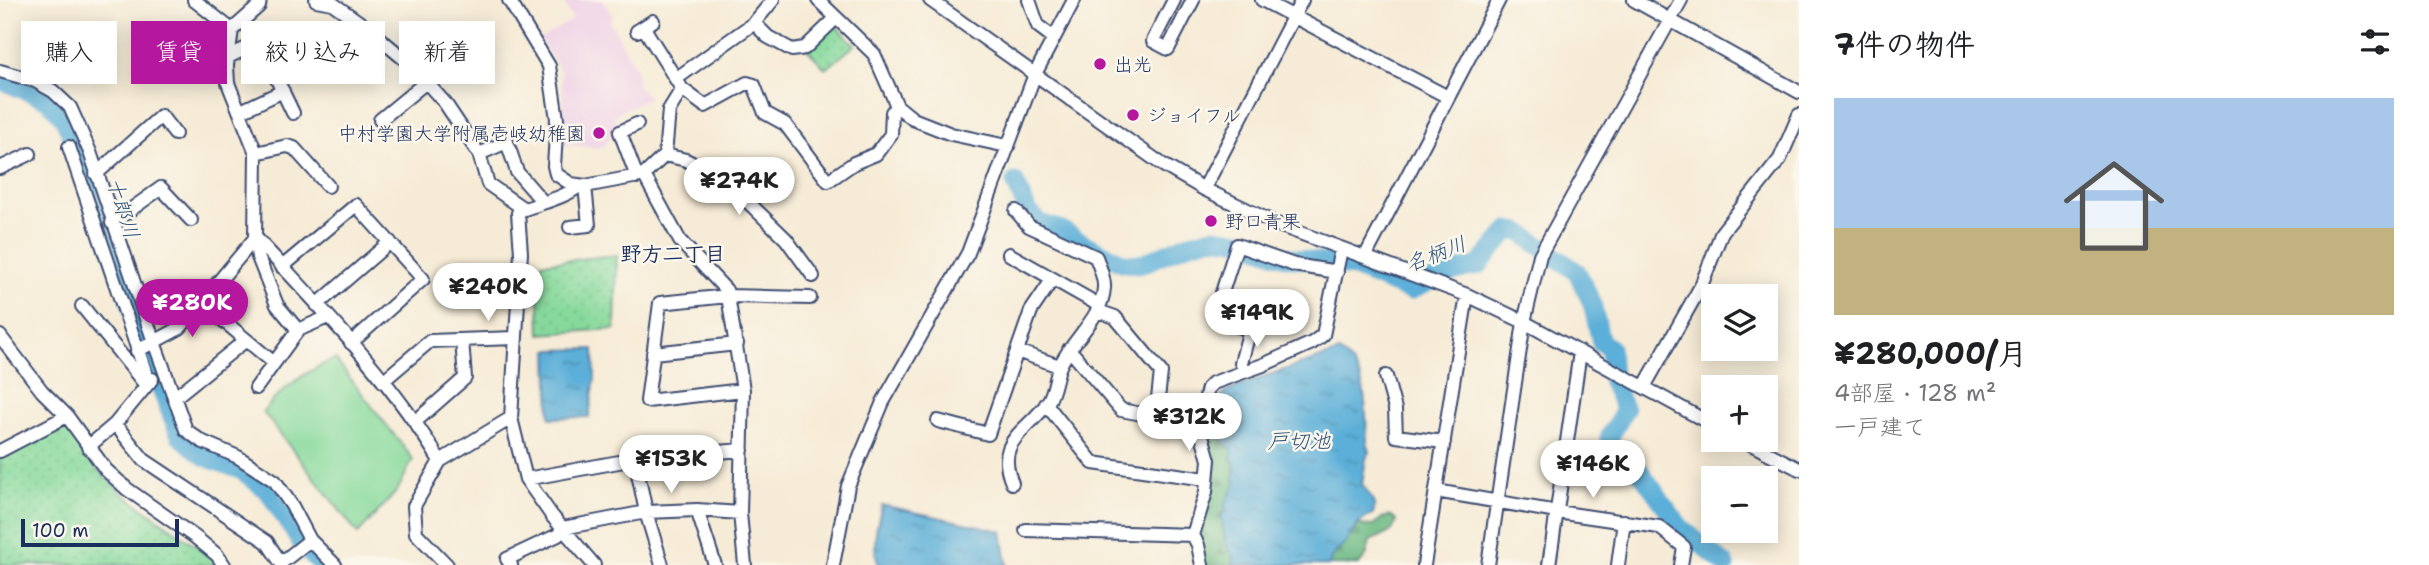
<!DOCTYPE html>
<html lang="ja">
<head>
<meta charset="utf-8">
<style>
  :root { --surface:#fff; --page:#f2f2f2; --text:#202124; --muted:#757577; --accent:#b5179e }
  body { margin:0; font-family:"Shantell Sans","Klee One",sans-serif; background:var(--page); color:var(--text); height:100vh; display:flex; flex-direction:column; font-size:26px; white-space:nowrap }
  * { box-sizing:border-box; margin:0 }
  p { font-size:23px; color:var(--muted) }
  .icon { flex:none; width:38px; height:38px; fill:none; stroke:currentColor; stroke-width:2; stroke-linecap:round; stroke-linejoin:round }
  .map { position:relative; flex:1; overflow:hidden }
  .details { display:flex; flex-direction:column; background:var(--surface); width:630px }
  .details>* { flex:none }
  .top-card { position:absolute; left:21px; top:21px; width:665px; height:63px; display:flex; gap:14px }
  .fabs { position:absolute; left:1701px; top:284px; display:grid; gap:14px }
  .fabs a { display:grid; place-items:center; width:77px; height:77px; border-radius:0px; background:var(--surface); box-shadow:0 4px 18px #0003; font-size:35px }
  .scale { position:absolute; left:21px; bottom:18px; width:158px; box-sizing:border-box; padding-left:7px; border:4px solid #1b2f5e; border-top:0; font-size:19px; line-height:24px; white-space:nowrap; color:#1b2f5e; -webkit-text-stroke:5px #fbf7ec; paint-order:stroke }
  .price { position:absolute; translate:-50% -60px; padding:0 16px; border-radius:24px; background:#fff; color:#222; font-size:23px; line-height:46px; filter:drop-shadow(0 2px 4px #0008) }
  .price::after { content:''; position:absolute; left:50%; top:42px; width:21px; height:16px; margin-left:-10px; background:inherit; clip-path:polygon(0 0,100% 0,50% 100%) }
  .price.current { background:var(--accent); color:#fff }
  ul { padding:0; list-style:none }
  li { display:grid; align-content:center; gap:14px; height:371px; padding:0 35px }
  li span { display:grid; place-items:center; height:217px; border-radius:0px; color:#555 }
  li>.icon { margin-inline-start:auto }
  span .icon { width:126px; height:126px; fill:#fffc; stroke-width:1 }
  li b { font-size:30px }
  h2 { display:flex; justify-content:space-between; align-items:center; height:84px; padding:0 35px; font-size:30px }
  .chip { padding:0 24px; border-radius:0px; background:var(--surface); box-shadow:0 4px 18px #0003; font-size:24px; line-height:63px }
  .chip.current { background:var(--accent); color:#fff }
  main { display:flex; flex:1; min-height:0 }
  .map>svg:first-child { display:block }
  .built { fill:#efd0e6 }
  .green { fill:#86d99b; stroke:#50847c; stroke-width:2 }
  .forest { fill:url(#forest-firs); stroke:#447470; stroke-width:2 }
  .park { fill:url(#park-dots); stroke:#50847c; stroke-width:2 }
  .water { fill:url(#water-ripples); stroke:#3c6f9b; stroke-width:2 }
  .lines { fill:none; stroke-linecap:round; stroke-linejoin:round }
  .river { stroke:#5cafd8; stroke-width:19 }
  .minor-casing { stroke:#3c4b70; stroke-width:16 }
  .minor { stroke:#fff; stroke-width:12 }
  .poi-dot { fill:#b5179e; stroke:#fbf7ec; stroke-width:2.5 }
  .labels { text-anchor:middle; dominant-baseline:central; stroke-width:5; stroke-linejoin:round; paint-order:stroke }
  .poi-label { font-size:19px; fill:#1b2f5e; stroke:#fbf7ec; text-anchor:start }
  .water-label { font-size:21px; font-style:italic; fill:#2e5583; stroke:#fbf7ec }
  .neighbourhood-label { font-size:21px; font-weight:bold; fill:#1b2f5e; stroke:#fbf7ec }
</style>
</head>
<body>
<main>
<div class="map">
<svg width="1799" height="565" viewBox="0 0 1799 565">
  <defs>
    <pattern id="forest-firs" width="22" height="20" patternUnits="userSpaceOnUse" patternTransform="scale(1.75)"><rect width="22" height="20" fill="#6cb983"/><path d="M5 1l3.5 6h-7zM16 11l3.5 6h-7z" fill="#58976e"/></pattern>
    <pattern id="park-dots" width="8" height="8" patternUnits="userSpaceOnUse" patternTransform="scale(1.75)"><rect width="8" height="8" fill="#86d99b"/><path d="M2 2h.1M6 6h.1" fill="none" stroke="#73bb88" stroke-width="1.8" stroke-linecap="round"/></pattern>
    <pattern id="water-ripples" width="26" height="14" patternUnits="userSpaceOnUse" patternTransform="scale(1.75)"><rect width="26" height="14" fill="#5cafd8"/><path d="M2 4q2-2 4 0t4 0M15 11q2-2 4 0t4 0" fill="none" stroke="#4b8fb2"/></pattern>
  </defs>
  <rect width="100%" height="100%" fill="#fbf7ec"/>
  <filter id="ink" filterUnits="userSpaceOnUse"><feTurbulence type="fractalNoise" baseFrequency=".0143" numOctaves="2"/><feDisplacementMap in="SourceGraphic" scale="14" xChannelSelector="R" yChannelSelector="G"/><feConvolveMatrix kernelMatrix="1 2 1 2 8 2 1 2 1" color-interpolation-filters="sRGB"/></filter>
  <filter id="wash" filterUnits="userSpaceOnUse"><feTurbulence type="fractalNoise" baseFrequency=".00686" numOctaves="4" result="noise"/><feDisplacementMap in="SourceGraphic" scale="28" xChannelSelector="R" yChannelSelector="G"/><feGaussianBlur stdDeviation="1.57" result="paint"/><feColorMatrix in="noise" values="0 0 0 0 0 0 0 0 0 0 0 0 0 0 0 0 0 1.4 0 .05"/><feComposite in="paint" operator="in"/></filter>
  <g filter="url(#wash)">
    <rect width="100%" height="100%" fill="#f6ebd6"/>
    <path class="built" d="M571,0H602L613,16L610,21L636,69L638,87L649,97L614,115L618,128L602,148L561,144L564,125L561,71L540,39L573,19L564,4Z"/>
    <path class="green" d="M335,359L413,459L397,491L358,534L263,412C283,387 306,371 335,359Z"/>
    <path class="forest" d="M1214,419L1220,421C1224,427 1228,433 1231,439C1249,477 1230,525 1236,565H1205L1198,534L1209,496L1204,429L1205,423Z
      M1390,516L1396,520C1394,536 1383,534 1370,541L1367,554L1359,565H1325L1329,557L1356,525L1373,526L1382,518Z"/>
    <path class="park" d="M834,24L855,45L826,69L807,49Z
      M617,255L615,329L540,334L538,268L542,263Z
      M64,425L98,470L123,494L212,557L218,565H0V457Z"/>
    <path class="water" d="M594,349L595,378L589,417L550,418L548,350Z
      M1339,352C1370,371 1365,410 1367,442L1370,452L1366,458L1362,484C1368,495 1378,501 1373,514C1359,520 1354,530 1346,542C1338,553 1333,550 1329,565H1233L1234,557C1223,545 1224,530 1221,515L1227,511L1224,506L1236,483L1234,478L1235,464L1231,460L1232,449L1224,443L1221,426L1212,420L1213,407L1225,392L1268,375Z
      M882,505L1002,531L1007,565H879C871,545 877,525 882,505Z"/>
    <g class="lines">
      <path class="river" d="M0,80L48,100L64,119L83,161L151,365L180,436L205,457L241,470L268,491L306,550L323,565
        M1015,182L1027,210L1040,223L1062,230L1084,244L1124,263L1142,264L1187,244L1213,237L1241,241L1282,256L1352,267L1410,291L1451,272L1479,265L1509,230L1520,232L1577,272L1592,303L1601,342L1610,348L1612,382L1625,410L1609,438L1612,450L1637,467L1680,527L1726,565"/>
    </g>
  </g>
  <g filter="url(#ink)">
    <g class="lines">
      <defs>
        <path id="minor" d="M194,0L232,30
          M260,0L259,6L232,30L227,65L228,83L256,153L255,238L258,257L277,305L298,330
          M316,0L332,3L366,27L409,63L445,103L479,154L488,184L521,207L525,209C543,202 564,198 579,186
          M509,0L549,66L557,119L554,166L556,174L571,184L585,186L644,175L665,155L669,110L682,89
          M818,0L874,54L897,106L913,119L951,134L1007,146
          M930,0L1163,165L1204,189L1281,226L1467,295L1524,322L1713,425
          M1029,0L1038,26L1054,38
          M1174,0L1153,41L1168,49L1193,0
          M1262,0L1448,97
          M1634,0L1799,92
          M754,23L768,37L792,50L805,48L836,18
          M644,28L682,89L705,106L747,83L754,85L765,113L785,124L828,181L854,163L876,154L891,134L892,112L897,106
          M637,31L653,21
          M228,57L257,43L262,48L293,113
          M0,71L35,81L53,91L70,107L90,152L154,342L186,430L201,441L238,457L275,481L292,506L310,540L335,565
          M677,78L754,23L773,0
          M241,111L283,91
          M380,120L426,82
          M69,147L149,383
          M256,153L287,146L294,148L328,186
          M479,154L507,142L517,172L543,202
          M665,155L686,160L702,168L715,182L749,203L786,239L813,276
          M0,168L30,154
          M96,174L161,116L175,134
          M644,175L680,241L726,290L728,296L743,390L740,513L745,565
          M637,177L620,132L637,124
          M1204,189L1302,0
          M521,207L518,213L521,253L511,418L526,479L552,516L594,565
          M112,223L161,188L191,220
          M570,227L589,225L585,186
          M256,238C321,308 391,379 440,461
          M1009,254L1099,305
          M1365,257L1499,0
          M282,267L356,205L423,279L351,343
          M201,302L274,363
          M317,305L390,242
          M82,306L144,383
          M1098,311L1115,317L1161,372L1156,417
          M0,336L42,391L67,416L106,470L127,489L195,537L217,555L224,565
          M1069,349L1121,410L1199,425
          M137,351L180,328L255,238
          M1017,351L1059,366
          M653,353L737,344
          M1241,363L1250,329L1220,322V299L1237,245L1294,265L1337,272
          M1386,376L1395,409L1396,436L1444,442
          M383,381L430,341L515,338
          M1644,387L1701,286L1722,232L1780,159L1799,115
          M256,388L298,330L328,317
          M743,390L647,401L660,303L728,296L810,298
          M174,398L246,340
          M1046,404L1093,463L1206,479
          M416,421L465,378L462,340
          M938,421L988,434L1031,311L1052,280
          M115,424L144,460L267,542L281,563L310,540
          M1741,439L1799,469
          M88,447L115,424L152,379
          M0,451L67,416
          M635,459L646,512L662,565
          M526,479L635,459L742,450
          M1012,483C994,439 1027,433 1048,402C1056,389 1055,374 1062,362C1075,337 1102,317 1104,288C1105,278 1099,266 1096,257L1029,226L1016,211
          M1436,491L1557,512L1659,527L1684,547L1681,565
          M697,510L715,565
          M1026,530L1193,535
          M447,565L416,533L414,506L440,461L511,418
          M511,565L507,559L558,535L563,528L646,512L697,510L740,513
          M833,565L848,486L883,402L968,253L1035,74L1074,0
          M1202,565L1198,545L1193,535L1206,492L1209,460L1199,425L1208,388L1213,383L1263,365L1312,343L1323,335L1341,249
          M1424,565L1467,295
          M1488,565L1524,322L1540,255L1681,0
          M1549,565L1580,352
          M1618,565L1624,521"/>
      </defs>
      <use href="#minor" class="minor-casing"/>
      <use href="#minor" class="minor"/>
    </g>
  </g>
  <g class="poi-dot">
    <circle cx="1100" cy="64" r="7"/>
    <circle cx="1133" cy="115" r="7"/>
    <circle cx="599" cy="133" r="7"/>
    <circle cx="1211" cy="221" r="7"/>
  </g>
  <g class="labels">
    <g class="poi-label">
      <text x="1114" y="64">出光</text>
      <text x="1147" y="115">ジョイフル</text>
      <text x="585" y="133" text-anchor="end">中村学園大学附属壱岐幼稚園</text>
      <text x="1225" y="221">野口青果</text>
    </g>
    <g class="water-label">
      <text transform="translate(123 208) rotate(72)">十郎川</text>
      <text transform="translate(1436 254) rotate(-21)">名柄川</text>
      <text x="1299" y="441">戸切池</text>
    </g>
    <g class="neighbourhood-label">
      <text x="673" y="254">野方二丁目</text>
    </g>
  </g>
</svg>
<div class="fabs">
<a><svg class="icon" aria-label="layers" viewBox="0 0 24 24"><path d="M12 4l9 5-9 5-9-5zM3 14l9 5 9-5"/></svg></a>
<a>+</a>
<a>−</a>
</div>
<div class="scale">100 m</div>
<b class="price" style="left:739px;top:217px">¥274K</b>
<b class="price" style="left:488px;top:323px">¥240K</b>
<b class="price current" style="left:192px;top:339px">¥280K</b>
<b class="price" style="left:1257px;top:349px">¥149K</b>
<b class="price" style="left:1189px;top:453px">¥312K</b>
<b class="price" style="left:671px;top:495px">¥153K</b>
<b class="price" style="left:1593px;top:500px">¥146K</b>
<div class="top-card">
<a class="chip">購入</a>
<a class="chip current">賃貸</a>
<a class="chip">絞り込み</a>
<a class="chip">新着</a>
</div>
</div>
<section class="details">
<h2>7件の物件<svg class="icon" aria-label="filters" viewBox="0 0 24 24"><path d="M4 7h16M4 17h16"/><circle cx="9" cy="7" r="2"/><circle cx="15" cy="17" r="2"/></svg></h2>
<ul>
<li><span style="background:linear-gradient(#a9c7e8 60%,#c2b280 0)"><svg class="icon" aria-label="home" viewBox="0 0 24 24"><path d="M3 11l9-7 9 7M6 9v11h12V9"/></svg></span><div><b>¥280,000/月</b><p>4部屋 · 128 m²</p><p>一戸建て</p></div></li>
</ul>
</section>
</main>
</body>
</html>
